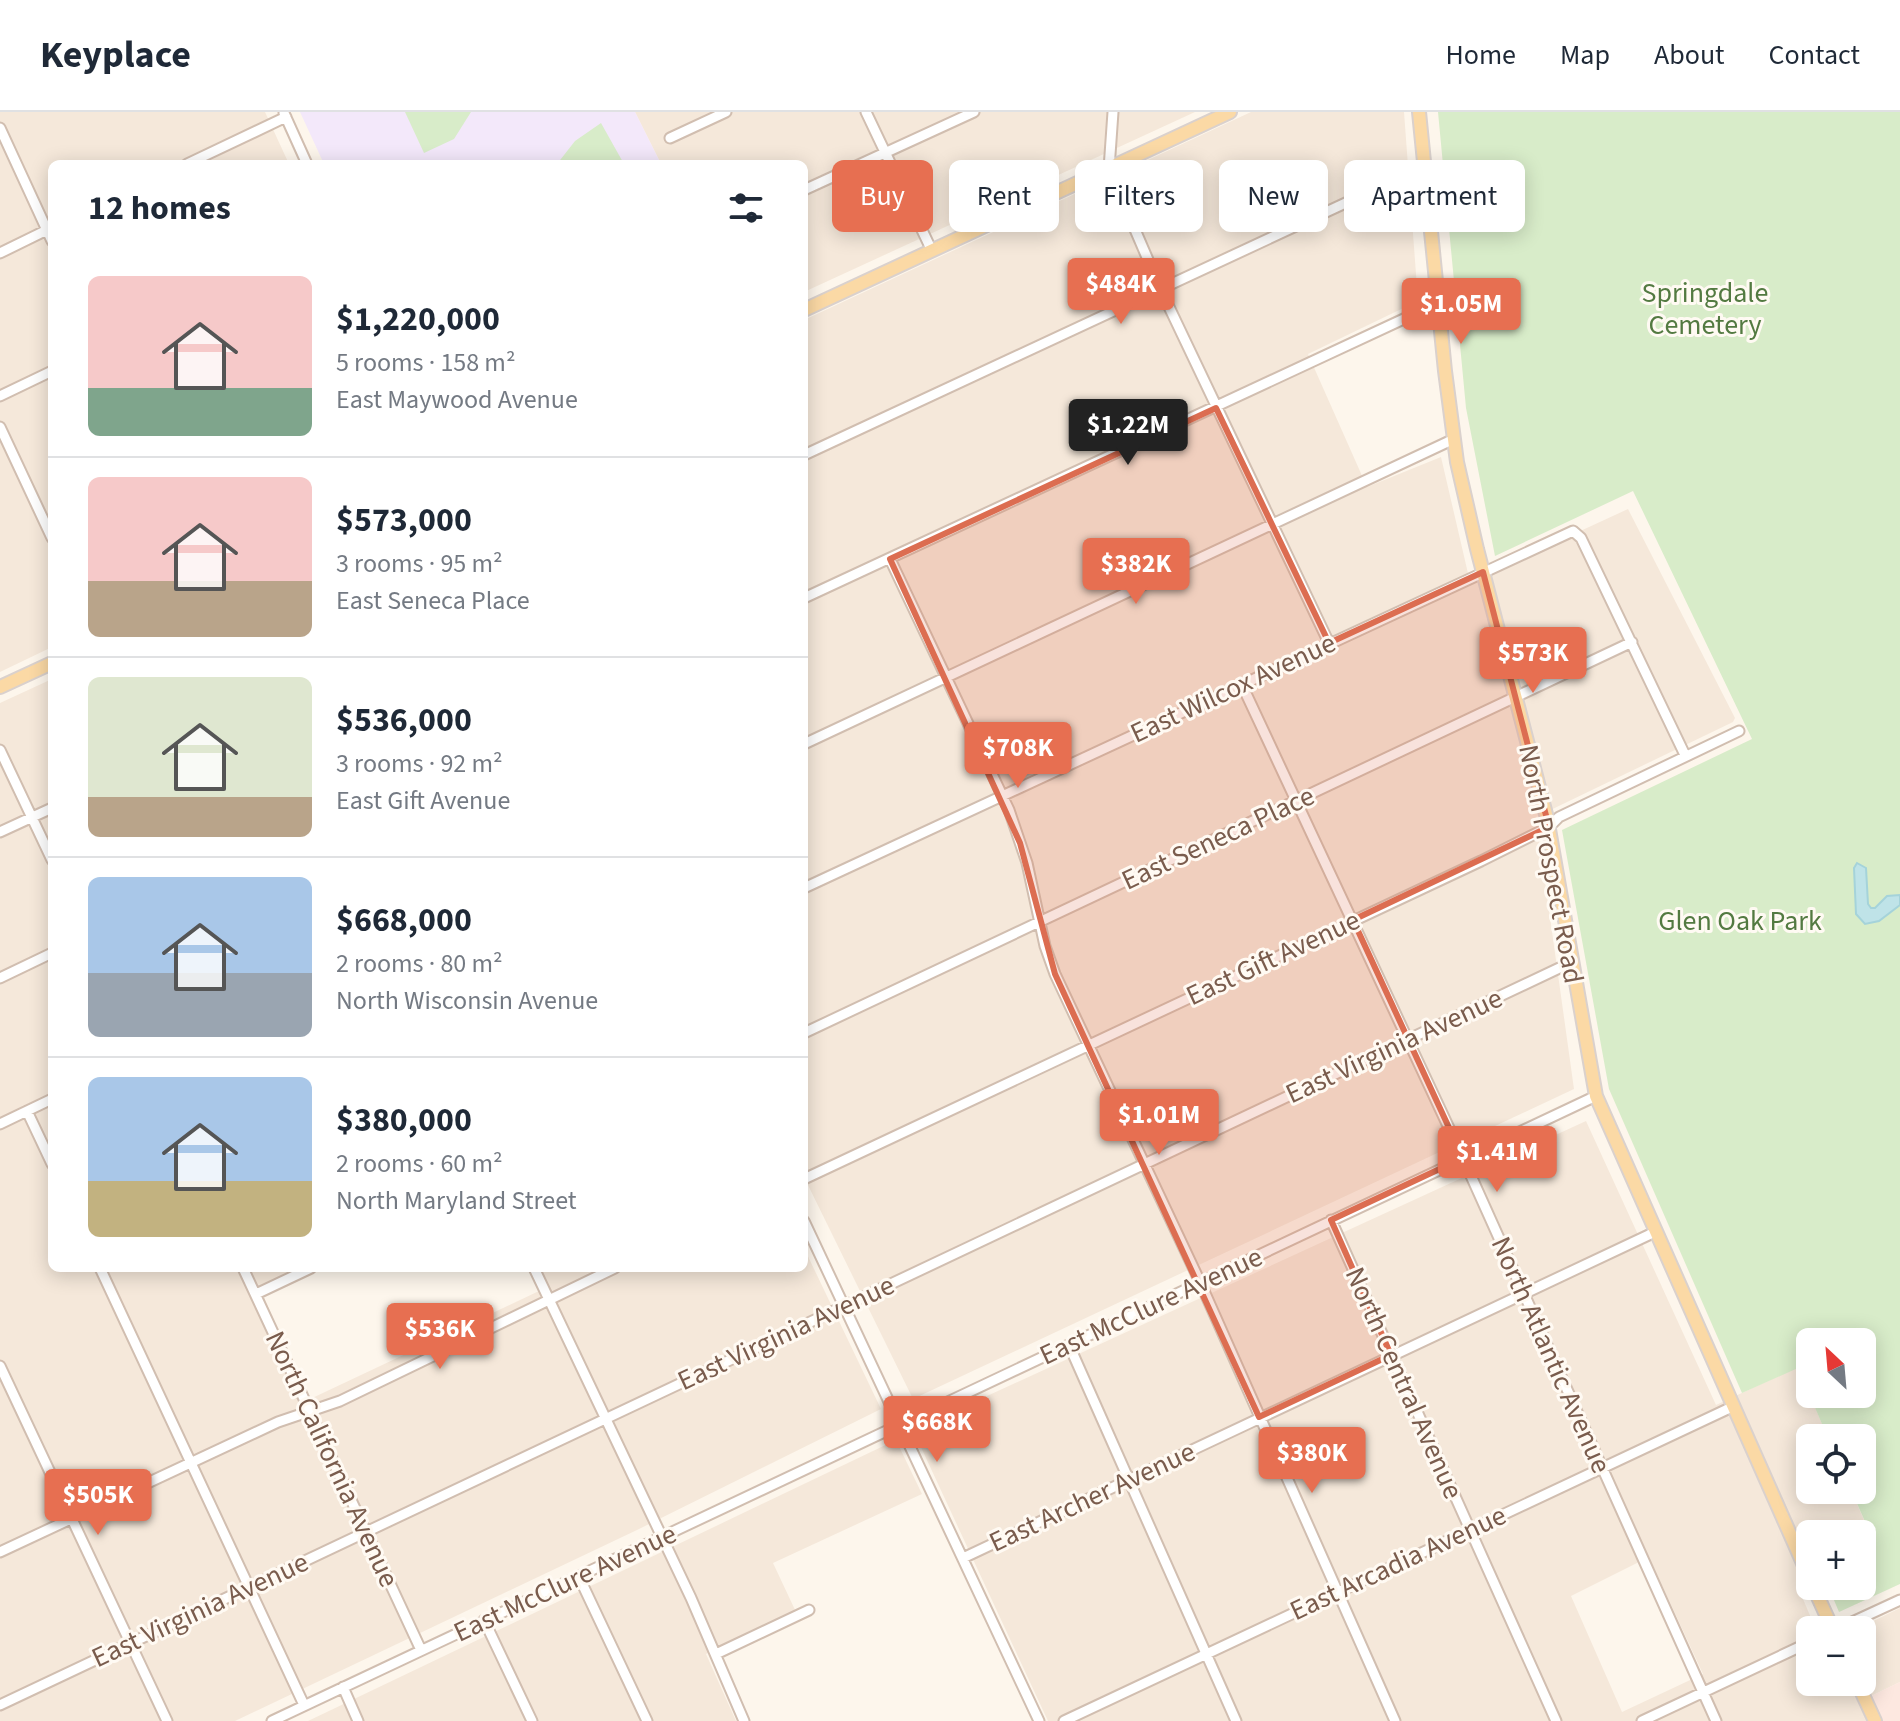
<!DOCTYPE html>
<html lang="en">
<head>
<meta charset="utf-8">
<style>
  :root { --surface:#fff; --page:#f6f6f7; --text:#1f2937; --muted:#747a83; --line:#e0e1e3; --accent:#e76f51 }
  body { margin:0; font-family:"Source Sans 3",sans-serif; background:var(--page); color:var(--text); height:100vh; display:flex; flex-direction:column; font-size:30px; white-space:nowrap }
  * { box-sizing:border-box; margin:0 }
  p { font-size:26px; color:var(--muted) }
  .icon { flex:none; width:44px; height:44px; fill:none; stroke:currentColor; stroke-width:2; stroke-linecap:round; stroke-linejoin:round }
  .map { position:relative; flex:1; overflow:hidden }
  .drawer { position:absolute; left:48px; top:48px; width:760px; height:1112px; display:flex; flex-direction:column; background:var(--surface); border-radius:12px; box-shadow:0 4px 20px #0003 }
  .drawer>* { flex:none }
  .guide { position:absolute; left:832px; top:48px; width:760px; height:72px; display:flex; gap:16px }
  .needle { width:52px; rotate:334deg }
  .controls { position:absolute; left:1796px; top:1216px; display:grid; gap:16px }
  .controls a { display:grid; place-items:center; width:80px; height:80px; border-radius:12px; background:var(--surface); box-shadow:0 4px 20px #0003; font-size:40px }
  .price { position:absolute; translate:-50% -68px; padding:0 18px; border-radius:8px; background:var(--accent); color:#fff; font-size:26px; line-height:52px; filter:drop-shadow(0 2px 4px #0008) }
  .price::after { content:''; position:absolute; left:50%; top:48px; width:24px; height:18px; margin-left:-12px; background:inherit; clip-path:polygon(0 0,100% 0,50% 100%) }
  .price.selected { background:#222; color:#fff }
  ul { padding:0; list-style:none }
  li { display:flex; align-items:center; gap:24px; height:200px; padding:0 40px }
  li+li { border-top:2px solid var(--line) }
  li span { display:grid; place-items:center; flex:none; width:224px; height:160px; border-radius:12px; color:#555 }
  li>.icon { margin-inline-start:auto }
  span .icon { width:96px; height:96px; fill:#fffc; stroke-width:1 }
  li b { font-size:34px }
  h2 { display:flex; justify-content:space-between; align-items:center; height:96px; padding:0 40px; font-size:34px }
  .chip { padding:0 28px; border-radius:12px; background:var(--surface); box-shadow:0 4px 20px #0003; font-size:28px; line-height:72px }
  .chip.selected { background:var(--accent); color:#fff }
  header { display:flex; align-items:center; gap:48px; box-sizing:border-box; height:112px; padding:0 40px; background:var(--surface); border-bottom:2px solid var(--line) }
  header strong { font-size:38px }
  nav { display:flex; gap:44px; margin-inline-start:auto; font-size:28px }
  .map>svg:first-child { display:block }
  .residential { fill:#f5e8da; fill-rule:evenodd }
  .commercial { fill:#fde8e0 }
  .education { fill:#f3e8fa }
  .green { fill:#d8ecc9; fill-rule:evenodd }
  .water { fill:#bfe3e8; stroke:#a5d3da; stroke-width:2 }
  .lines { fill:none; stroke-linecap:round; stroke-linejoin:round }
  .minor-casing { stroke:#d1beb0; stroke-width:13 }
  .major-casing { stroke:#dad1cd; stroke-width:16 }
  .minor { stroke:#fff; stroke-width:9 }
  .major { stroke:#fbd9a5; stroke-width:12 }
  .marked { fill:#dc6d51; fill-opacity:0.2; stroke:#dc6d51; stroke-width:6; stroke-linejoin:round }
  .labels { text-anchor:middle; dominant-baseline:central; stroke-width:6; stroke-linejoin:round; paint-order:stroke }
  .park-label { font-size:28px; fill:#537a41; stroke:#fffaf3 }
  .street-label { font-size:28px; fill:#7a5c4d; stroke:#fffaf3 }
</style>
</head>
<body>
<header>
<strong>Keyplace</strong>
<nav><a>Home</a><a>Map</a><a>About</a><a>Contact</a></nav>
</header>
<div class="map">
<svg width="1900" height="1609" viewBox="0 0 1900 1609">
  <rect width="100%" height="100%" fill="#fdf6ec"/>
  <path class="residential" d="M0,0H265L289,52H52V535L0,560Z
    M635,0H1195L804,180V52H661Z
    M1251,0H1404L1418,189L1308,242L1367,375L1441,345L1470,470L1628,397L1735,606L1733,610L1536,705L1574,977L913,1287L804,1065V208Z
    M52,567V1156H302L260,1176L308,1288L539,1179L529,1156H804V1136L881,1297L637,1418L235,1609H0V591Z
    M1586,1009L1716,1293L1798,1255L1828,1326H1810V1378H1851L1874,1431L1862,1436V1422H1810V1469L1798,1475L1816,1518H1810V1570H1862V1518H1855L1900,1496V1570L1865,1587L1875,1609H1048L913,1318ZM1649,1445L1703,1562L1622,1600L1571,1484Z
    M896,1328L922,1382L773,1451L796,1500L706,1542L736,1609H308Z"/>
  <path class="commercial" d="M1900,1570V1609H1875L1865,1587Z"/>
  <path class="education" d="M300,0H635L661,52H324Z"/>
  <path class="green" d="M405,0H471L454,27L424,41Z
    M1438,0H1900V1472L1839,1500L1828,1474H1862V1436L1874,1430L1851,1378H1862V1326H1828L1798,1256L1742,1281L1609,977L1562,718L1752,627L1633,379L1495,444L1466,296ZM1810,1230H1862V1282H1810Z
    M601,11L624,52H557L575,29Z"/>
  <path class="water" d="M1857,751L1866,756L1868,792L1871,796H1875L1887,784L1900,783V793L1879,809L1865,812L1856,802L1854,756Z"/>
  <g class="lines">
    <defs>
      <path id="minor" d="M866,0L932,139
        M1113,0L1109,57L1161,178L1329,531
        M284,1L307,52
        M0,16L52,129
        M670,26L726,0
        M187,52L286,5
        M804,78L974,0
        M0,141L51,116
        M0,284L52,259
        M0,315L52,426
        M804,343L1425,54
        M890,447L1009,698L1027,751L1045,834L1055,862L1200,1170L1395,1609
        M804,486L1438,191
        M1242,573L1463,1046L1716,1609
        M804,632L1454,327
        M0,638L52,748
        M0,720L52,696
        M804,776L1573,419L1581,426L1685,643
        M0,866L52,841
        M804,921L1632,530
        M27,999L52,1052
        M0,1012L52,987
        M804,1067L1481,749L1549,715L1559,705L1739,619
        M1331,1108L1556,1609
        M804,1109L1039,1609
        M100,1156L304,1593
        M243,1156L421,1538
        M534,1156L691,1486L744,1609
        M256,1182L311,1156
        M1069,1233L1236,1609
        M0,1254L167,1609
        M0,1440L278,1310L340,1289L615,1156
        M963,1446L1655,1120
        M579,1465L647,1609
        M484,1508L532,1609
        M1835,1518L1900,1488
        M716,1542L809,1498
        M343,1575L358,1609
        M0,1593L1572,850
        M272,1609L1596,984
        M1064,1609L1732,1295
        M1642,1609L1810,1530"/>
      <path id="major" d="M1419,0L1445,259L1457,350L1477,437L1547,706L1596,984L1810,1467
        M804,198L1230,0
        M0,575L52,551
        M1813,1474L1833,1518
        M1857,1570L1875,1609"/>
    </defs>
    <use href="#minor" class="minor-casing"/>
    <use href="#major" class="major-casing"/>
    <use href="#minor" class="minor"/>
    <use href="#major" class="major"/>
  </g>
  <path class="marked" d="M1216,296L1329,531L1483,460L1549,715L1353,808L1463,1046L1331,1108L1391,1243L1259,1305L1055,862L1020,731L890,447Z"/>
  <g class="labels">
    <g class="park-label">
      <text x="1705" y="181">Springdale<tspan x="1705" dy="32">Cemetery</tspan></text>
      <text x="1740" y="809">Glen Oak Park</text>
    </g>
    <g class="street-label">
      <text transform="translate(1233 576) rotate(-25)">East Wilcox Avenue</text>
      <text transform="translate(1218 726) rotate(-25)">East Seneca Place</text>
      <text transform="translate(1551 752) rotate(79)">North Prospect Road</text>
      <text transform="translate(1273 846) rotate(-25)">East Gift Avenue</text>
      <text transform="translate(1394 934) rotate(-25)">East Virginia Avenue</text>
      <text transform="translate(1151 1194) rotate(-25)">East McClure Avenue</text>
      <text transform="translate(786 1221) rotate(-25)">East Virginia Avenue</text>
      <text transform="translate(1551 1243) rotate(66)">North Atlantic Avenue</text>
      <text transform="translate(1404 1271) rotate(66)">North Central Avenue</text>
      <text transform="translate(332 1347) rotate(65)">North California Avenue</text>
      <text transform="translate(1092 1385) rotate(-25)">East Archer Avenue</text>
      <text transform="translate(1398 1451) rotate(-25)">East Arcadia Avenue</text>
      <text transform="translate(565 1471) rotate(-25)">East McClure Avenue</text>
      <text transform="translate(200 1498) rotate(-25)">East Virginia Avenue</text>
    </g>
  </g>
</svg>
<div class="controls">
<a><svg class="needle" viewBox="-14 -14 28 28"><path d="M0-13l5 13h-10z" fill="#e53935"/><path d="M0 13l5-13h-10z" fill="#747a83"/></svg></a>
<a><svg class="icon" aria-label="locate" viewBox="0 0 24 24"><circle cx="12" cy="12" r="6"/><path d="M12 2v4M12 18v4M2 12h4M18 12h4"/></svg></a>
<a>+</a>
<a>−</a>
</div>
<b class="price" style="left:1121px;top:214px">$484K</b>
<b class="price" style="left:1461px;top:234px">$1.05M</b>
<b class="price selected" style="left:1128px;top:355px">$1.22M</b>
<b class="price" style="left:1136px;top:494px">$382K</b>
<b class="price" style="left:1533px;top:583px">$573K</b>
<b class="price" style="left:1018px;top:678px">$708K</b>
<b class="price" style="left:1159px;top:1045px">$1.01M</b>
<b class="price" style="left:1497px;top:1082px">$1.41M</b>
<b class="price" style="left:440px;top:1259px">$536K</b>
<b class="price" style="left:937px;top:1352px">$668K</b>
<b class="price" style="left:1312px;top:1383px">$380K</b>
<b class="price" style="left:98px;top:1425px">$505K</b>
<div class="guide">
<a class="chip selected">Buy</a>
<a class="chip">Rent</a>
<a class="chip">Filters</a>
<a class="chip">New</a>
<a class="chip">Apartment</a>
</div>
<section class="drawer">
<h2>12 homes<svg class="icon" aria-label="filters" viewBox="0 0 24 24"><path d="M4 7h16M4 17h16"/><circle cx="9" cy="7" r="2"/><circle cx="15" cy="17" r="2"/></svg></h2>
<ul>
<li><span style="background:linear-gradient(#f6c9c9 70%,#7fa58c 0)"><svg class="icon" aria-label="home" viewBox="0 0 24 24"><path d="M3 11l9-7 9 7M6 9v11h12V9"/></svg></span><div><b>$1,220,000</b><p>5 rooms · 158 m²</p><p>East Maywood Avenue</p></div></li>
<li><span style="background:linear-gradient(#f6c9c9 65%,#b9a48a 0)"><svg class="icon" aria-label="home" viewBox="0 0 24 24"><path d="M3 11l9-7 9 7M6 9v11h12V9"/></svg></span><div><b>$573,000</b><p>3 rooms · 95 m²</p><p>East Seneca Place</p></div></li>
<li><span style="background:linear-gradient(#dfe7d0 75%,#b9a48a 0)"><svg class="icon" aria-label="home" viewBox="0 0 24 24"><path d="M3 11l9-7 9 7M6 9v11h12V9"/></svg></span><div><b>$536,000</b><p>3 rooms · 92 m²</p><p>East Gift Avenue</p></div></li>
<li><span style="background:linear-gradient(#a9c7e8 60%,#9aa5b1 0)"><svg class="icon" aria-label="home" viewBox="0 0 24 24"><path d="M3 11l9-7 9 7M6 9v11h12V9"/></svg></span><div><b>$668,000</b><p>2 rooms · 80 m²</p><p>North Wisconsin Avenue</p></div></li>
<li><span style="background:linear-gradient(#a9c7e8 65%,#c2b280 0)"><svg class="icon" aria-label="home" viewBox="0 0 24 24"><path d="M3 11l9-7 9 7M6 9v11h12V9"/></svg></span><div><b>$380,000</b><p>2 rooms · 60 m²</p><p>North Maryland Street</p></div></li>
</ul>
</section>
</div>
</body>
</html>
